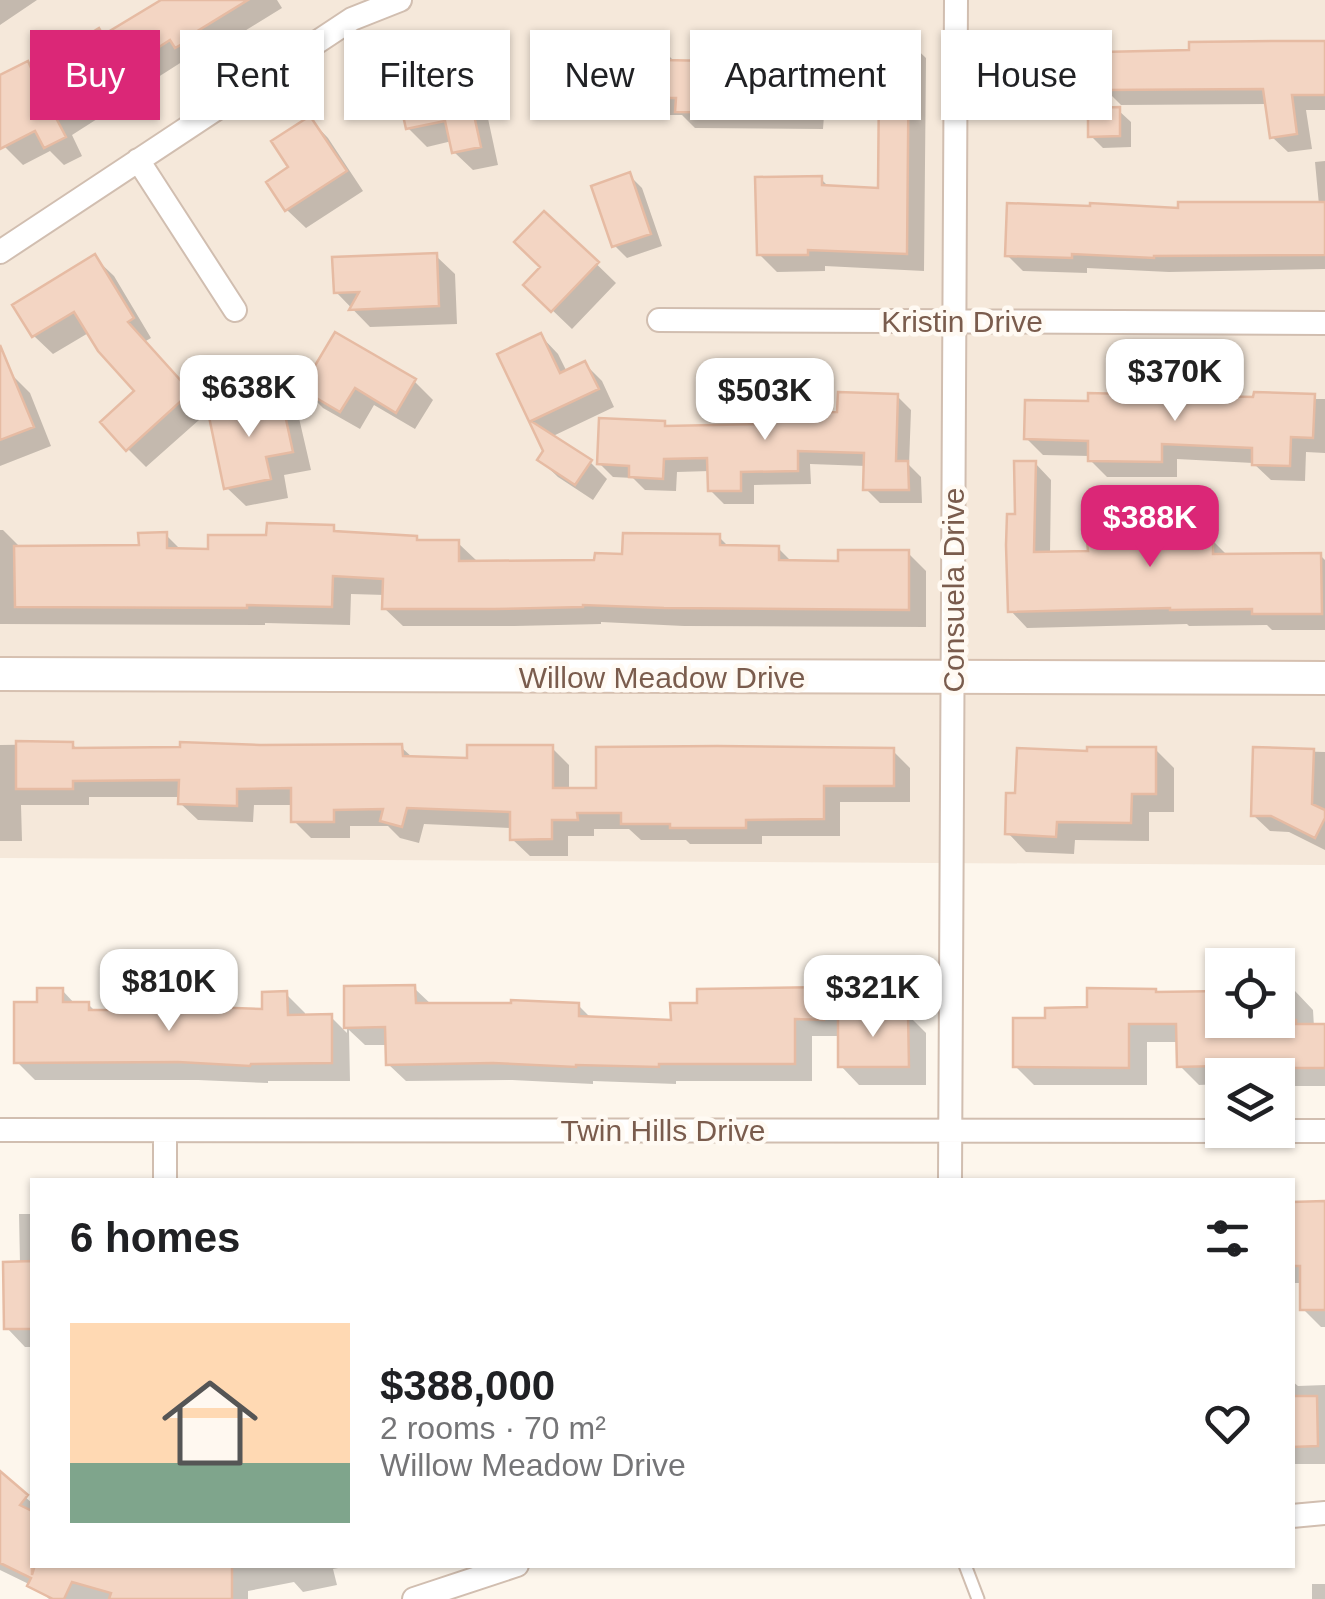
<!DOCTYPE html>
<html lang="en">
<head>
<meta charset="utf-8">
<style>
  :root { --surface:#fff; --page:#f2f2f2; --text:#202124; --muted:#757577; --accent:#db2777 }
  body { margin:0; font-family:Arial,sans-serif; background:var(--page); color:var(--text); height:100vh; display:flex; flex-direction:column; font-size:38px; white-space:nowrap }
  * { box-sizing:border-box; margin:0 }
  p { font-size:32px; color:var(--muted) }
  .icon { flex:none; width:55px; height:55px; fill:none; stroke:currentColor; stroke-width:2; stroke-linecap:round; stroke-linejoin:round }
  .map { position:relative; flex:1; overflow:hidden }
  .panel { position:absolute; left:30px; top:1178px; width:1265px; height:390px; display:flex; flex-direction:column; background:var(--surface); border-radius:0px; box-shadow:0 2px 8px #0004 }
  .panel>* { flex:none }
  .banner { position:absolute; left:30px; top:30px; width:1265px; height:90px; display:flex; gap:20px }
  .controls { position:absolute; left:1205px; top:948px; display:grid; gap:20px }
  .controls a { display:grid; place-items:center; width:90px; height:90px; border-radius:0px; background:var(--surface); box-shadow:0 2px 8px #0004; font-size:50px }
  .price { position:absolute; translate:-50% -85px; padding:0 22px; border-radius:20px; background:#fff; color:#222; font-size:32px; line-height:65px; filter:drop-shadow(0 2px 5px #0008) }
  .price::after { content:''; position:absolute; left:50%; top:60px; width:30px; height:22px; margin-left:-15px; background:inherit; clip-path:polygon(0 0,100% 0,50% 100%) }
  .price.active { background:var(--accent); color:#fff }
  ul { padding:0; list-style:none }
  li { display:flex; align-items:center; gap:30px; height:250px; padding:0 40px }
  li span { display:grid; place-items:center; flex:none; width:280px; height:200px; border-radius:0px; color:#555 }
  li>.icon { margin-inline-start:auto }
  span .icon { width:120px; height:120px; fill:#fffc; stroke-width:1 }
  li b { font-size:42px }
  h2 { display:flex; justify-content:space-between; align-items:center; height:120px; padding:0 40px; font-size:42px }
  .tag { padding:0 35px; border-radius:0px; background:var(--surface); box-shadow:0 2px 8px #0004; font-size:35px; line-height:90px }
  .tag.active { background:var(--accent); color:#fff }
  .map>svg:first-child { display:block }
  .residential { fill:#f5e8da }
  .shadow { fill:#0003 }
  .building { fill:#f3d5c3; stroke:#e6bba3; stroke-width:2.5 }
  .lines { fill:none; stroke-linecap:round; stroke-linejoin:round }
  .lane-casing { stroke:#d1beb0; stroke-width:15 }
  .street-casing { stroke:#d1beb0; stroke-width:26 }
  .secondary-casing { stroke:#d6c0b0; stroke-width:36 }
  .lane { stroke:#fff; stroke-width:11 }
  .street { stroke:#fff; stroke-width:22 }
  .secondary { stroke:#fff; stroke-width:32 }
  .labels { text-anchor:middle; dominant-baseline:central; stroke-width:9; stroke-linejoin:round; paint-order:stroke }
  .street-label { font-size:30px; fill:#7a5c4d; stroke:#fffaf3 }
</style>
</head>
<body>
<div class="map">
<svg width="1325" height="1599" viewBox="0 0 1325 1599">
  <rect width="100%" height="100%" fill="#fdf6ec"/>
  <path class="residential" d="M0,0H1325V865L0,858Z"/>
  <path class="shadow" d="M0,0H37L0,25Z
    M166,0H277L282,8L212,51L214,54L195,65L188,58L141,88L154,108L134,120L119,105L72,135L82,156L64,165L50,151L23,165L4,146L0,137V77L27,64L35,72L105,37Z
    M629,41L639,50H663L676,63L715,64L783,41L794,52H841L908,41L926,58L924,271L825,266V271L777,272L759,254L821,179L830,188L880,190L881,98H844V116H824L823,129L695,128L682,115H611L593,97Z
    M1325,44V110H1306L1312,149L1288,152L1272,137L1267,104L1121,105L1105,89Z
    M462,68L481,86L498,165L473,170L454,152L452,141L427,147L408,128Z
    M1118,110L1131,122V147L1103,148L1091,136Z
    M310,119L328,138L363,191L306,228L287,210L269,182L292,168Z
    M1325,161V269L1169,272L1087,268V273L1023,271L1007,255L1180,210L1319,205L1315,162Z
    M629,175L642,188L662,246L627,258L615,246Z
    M545,214L616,283L572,329L526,285L543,267Z
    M436,256L455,274L457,324L370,327L336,292Z
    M95,258L114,276L151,338L144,342L208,412L146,467L128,449L138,391L90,332L53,354L34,336L16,306Z
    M541,336L558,354L567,372L585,364L602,381L614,407L551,437L590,462L607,479L593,500L558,477L540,460L546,451L501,355Z
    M11,374L30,393L51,446L0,466V378Z
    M414,381L433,400L415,429L374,405L360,429L323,408L304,389Z
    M897,396L911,410L909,465L921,477L922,503H880L866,489V466L810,464L811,484L754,485V504H724L710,490V471L677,472L676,491L645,490L633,478L613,477L599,463L664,423L669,429L765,426L839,414Z
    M1314,396L1316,399H1325V453L1306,452L1305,481L1271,480L1253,463L1177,459V477H1107L1090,460V456L1043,455L1026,438L1256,400Z
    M281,399L299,418L311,470L284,475L288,498L246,506L227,488Z
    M1035,463L1051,480L1050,554L1090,553L1138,543L1151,514L1168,531L1174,540H1212L1228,556L1320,555L1325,560V630H1272L1267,625L1189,626L1187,624L1027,628L1011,611L1018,517Z
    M333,528L340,534L416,538L421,543H458L477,561L597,562L719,537L730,548H778L793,563L840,564L908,553L926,571V627L684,626L601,622V624L515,626H403L384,608L385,595L351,594L350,625L265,623V625L0,624V530H3L22,549L141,548L166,535L182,551H210L269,538Z
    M72,744L78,750L401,747L413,758L469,761L552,748L569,765V790H599L893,751L910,768V802H840V836H762V844H690L686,840H641L629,829H594V836H568V856H530L512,839V828L424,824L419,843L400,838L388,826H350V838H311L294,821V805H254L253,822L198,820L180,803V797H89V805H21L22,841H0V745Z
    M1155,749L1174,768V812H1149V841L1075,840L1074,854L1026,852L1008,833L1090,754Z
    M1255,750L1325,752V850L1289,832L1270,831L1253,815Z
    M414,988L433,1006L578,1005L592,1019L673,1022L823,990L841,1008V1014H907L926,1033V1085H859L841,1066V1036H812V1081H676V1084L593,1081V1084L512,1080L406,1081L388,1064V1045H365L349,1030L350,1081H268V1083L198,1080H35L17,1062L39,1004L62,990L75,1004H88L96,1012H264L286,994L305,1013V1017H331L347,1033L346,989Z
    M1155,991L1159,994L1222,993V1020H1278V992L1295,991L1313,1010L1314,1027H1325V1086H1281L1278,1083V1075H1222V1084L1199,1085L1180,1066L1179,1042H1147V1085H1034L1015,1066L1047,1020Z
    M1325,1203V1327H1321L1303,1309L1302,1283H1292V1204Z
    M19,1214H32V1347H25L7,1328L20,1264Z
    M1292,1381L1298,1386L1325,1385V1464H1292Z
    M0,1475L32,1503V1565H354L333,1569L337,1585L303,1592L294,1582L248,1591V1599H49L39,1589L0,1570Z
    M1312,1584H1325V1599H1312Z"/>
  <path class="building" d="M161,0H248L196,32L198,35L175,48L170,40L125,69L137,89L113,104L102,86L55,116L66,137L44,148L35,131L0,149V75L28,61L32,70L99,28L103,35Z
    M630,38V48H664V60L713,61V38H784V49H839V38H909L907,254L808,250V255H757L755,177L822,176V185L878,188L879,82H827V100H807V113L675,112L676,98H590V39Z
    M1277,41H1325V95H1292L1297,134L1270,138L1263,89L1103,90L1102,52L1189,50V42Z
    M463,65L481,147L452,153L445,121L406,129L395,79Z
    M1120,107V136L1088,137V108Z
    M310,116L347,171L285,211L266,182L288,167L271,141Z
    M630,172L651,234L612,247L591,186Z
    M1178,202H1325V255L1154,256V258L1072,254V258L1005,256L1007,203L1090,206V203L1178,208Z
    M544,211L599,262L551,312L523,285L540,267L514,242Z
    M437,253L439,306L349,310L359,292L334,293L332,257Z
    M95,254L134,318L128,322L191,392L126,451L100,422L134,391L98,351L74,312L32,337L12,305Z
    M335,332L416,379L396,413L355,388L340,412L301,389Z
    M541,333L560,373L585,361L599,389L531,421L592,460L575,485L537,460L543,451L497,354Z
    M0,345L34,427L0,440Z
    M838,392L898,394L896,461H908L909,490H863L864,453L798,451V471L741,472V491H708L707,458L664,459L663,479L629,477V466L597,464L599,418L665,421V426L763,424V413L837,412Z
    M1254,392L1315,394L1313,438L1291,437L1290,466L1252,465V448L1162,444V462L1088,461V441L1024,439L1025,400L1088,401V393L1253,397Z
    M281,396L293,452L266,457L271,479L224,489L208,412Z
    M1014,461H1036L1034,552L1088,551L1087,541L1133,540L1125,525L1152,511L1167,538L1213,537V554L1321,553L1322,614H1252V609L1170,610V608L1008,612L1006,545L1007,514H1015Z
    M267,523L334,525V531L417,536V540H459V561L594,560L595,553L622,554L623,533L720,534V545L779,546V560L838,561V550H909V610L664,608L583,605V607L495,609H382L383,579L333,576L332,607L247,605V608L15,607L14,546L139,545L138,533L167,532V548L208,549V535H266Z
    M16,741L73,742V748L180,747V742L260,745L402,744L403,756L467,758V745H553V788H596V747L717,746L894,748V786H824V819L746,820V828H670V824H621V813H577L578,820H552V839L510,840V812L407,808L402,827L380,821L383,809L334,810V822H291V788L237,789V806L178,804L179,780L73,781V789H16Z
    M1087,747H1156V794H1132L1131,823L1057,822L1056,837L1005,834L1006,793H1015L1017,748L1087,751Z
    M1253,747L1314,749L1312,804L1325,810V818L1315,838L1271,816H1251Z
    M415,985L416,1003H511V1000L579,1003V1016L671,1020L670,1003H697V989L824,987V1020L795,1019V1064H659V1067L576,1065V1067L493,1063L386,1065L385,1027L344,1028V986Z
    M37,988H63V1002H89V1010H180V1006L262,1009V992L287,991L288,1015L332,1014V1063L251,1064L250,1066L178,1062L14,1063V1002H37Z
    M1087,988L1156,989V992L1222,991V1020H1296V1024H1325V1068H1259V1065L1177,1067L1176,1024H1129V1068L1013,1067V1018H1045V1008L1087,1007Z
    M838,1012H908L909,1067H838Z
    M1325,1201V1310H1300V1266H1292V1202Z
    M32,1261V1329H4L3,1262Z
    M1292,1396H1317L1318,1446L1292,1447Z
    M0,1471L28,1495L20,1505L32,1511V1575L35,1565H232V1599H109L111,1593L72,1582L64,1599H53L27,1586L31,1578L0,1563Z"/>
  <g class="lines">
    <defs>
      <path id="lane" d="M965,1565L978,1599"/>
      <path id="street" d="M138,160L235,310
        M0,252L352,19L400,0
        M659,320L1325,323
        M0,1130L1325,1131
        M165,1180V1131
        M950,1180L956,0
        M1292,1516L1325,1513
        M414,1599L517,1565"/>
      <path id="secondary" d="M0,674L1325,678"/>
    </defs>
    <use href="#lane" class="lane-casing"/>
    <use href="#street" class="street-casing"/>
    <use href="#secondary" class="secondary-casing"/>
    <use href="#lane" class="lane"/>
    <use href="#street" class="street"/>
    <use href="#secondary" class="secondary"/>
  </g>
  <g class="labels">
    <g class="street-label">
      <text x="962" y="321">Kristin Drive</text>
      <text transform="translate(953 590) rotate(-90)">Consuela Drive</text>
      <text x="662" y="677">Willow Meadow Drive</text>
      <text x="663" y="1130">Twin Hills Drive</text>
    </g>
  </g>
</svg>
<div class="controls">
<a><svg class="icon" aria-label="locate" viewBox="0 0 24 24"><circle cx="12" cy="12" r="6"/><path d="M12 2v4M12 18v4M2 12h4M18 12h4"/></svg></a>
<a><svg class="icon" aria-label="layers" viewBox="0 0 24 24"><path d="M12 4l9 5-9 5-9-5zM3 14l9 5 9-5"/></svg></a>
</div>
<b class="price" style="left:1175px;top:424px">$370K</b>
<b class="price" style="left:249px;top:440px">$638K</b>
<b class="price" style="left:765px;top:443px">$503K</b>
<b class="price active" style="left:1150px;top:570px">$388K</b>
<b class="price" style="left:169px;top:1034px">$810K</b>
<b class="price" style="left:873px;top:1040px">$321K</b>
<div class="banner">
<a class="tag active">Buy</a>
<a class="tag">Rent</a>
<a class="tag">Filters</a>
<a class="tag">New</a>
<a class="tag">Apartment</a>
<a class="tag">House</a>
</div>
<section class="panel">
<h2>6 homes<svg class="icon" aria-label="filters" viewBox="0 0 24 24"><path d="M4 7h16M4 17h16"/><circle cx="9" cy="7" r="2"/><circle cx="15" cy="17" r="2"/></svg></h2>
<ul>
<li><span style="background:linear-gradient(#ffd9b3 70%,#7fa58c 0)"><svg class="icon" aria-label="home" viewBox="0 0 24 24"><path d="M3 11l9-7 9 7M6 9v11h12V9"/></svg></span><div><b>$388,000</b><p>2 rooms · 70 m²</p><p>Willow Meadow Drive</p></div><svg class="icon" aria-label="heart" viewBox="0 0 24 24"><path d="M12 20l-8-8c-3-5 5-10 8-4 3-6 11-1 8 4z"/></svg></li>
</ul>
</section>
</div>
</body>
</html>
